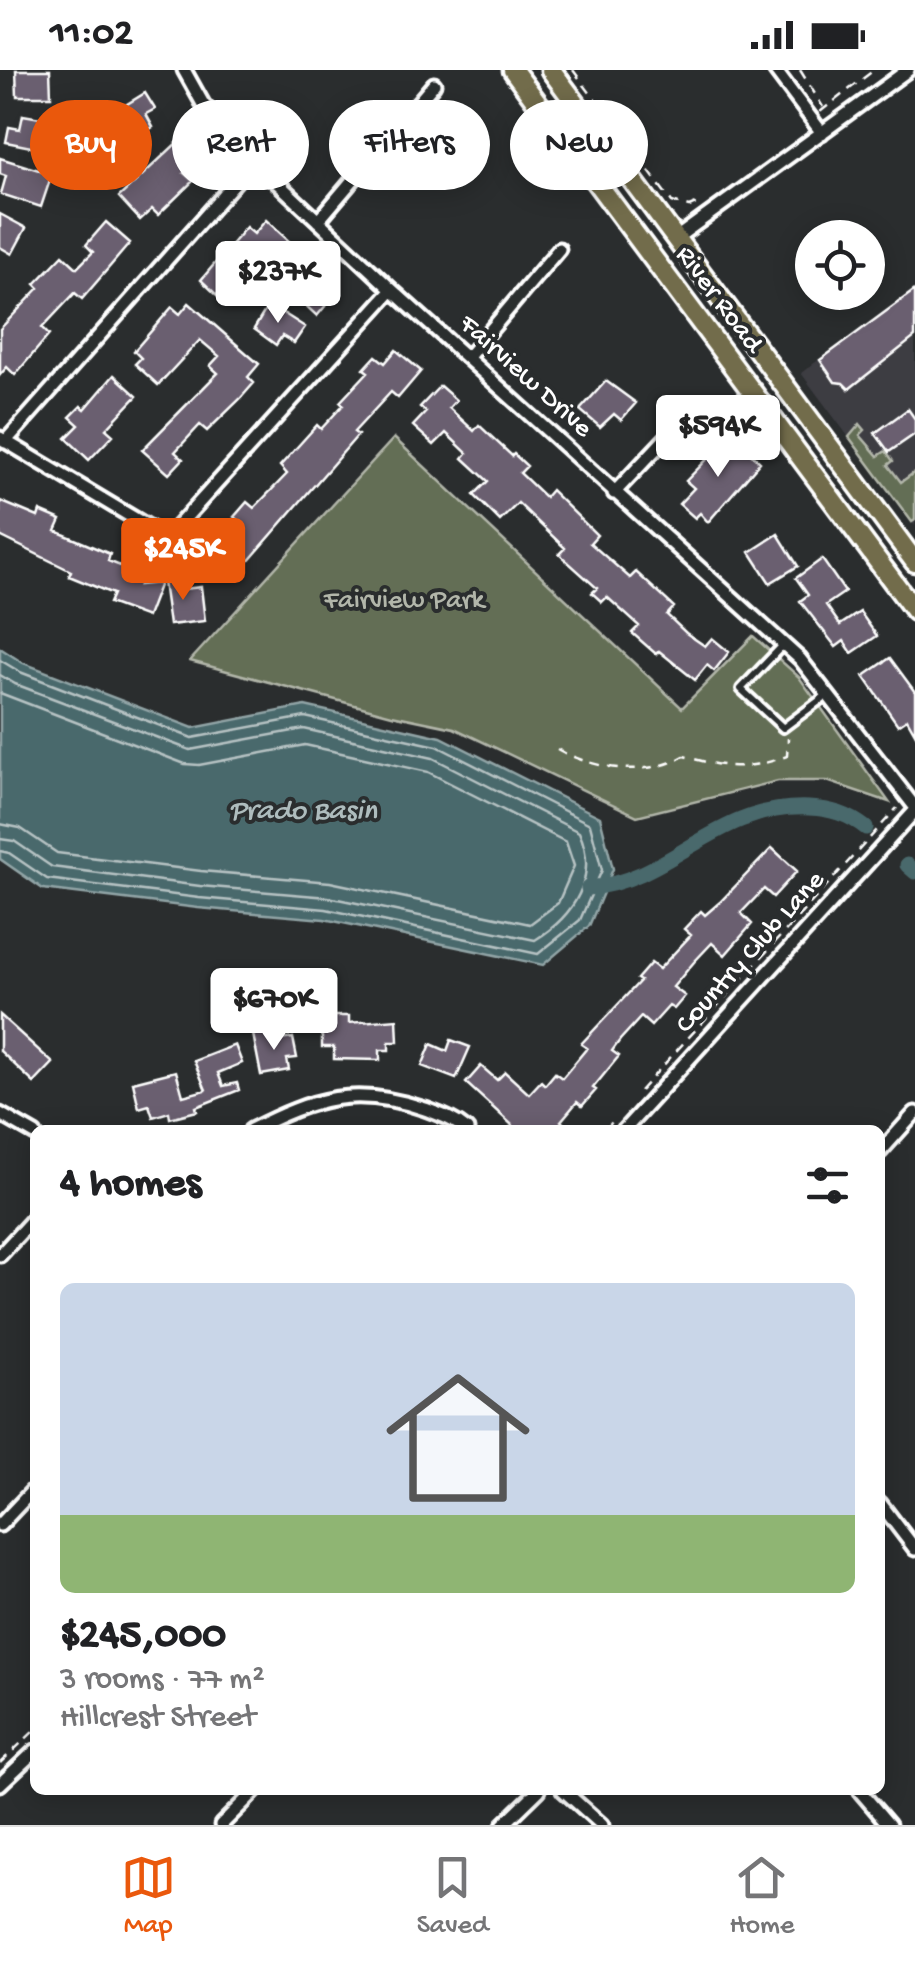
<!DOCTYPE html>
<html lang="en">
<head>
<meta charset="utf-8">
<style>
  :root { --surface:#fff; --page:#f2f2f2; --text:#202124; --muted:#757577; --line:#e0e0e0; --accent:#ea580c }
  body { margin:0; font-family:"Gochi Hand",sans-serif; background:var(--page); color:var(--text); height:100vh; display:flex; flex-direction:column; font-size:38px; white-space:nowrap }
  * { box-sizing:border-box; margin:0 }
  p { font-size:32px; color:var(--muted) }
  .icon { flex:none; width:55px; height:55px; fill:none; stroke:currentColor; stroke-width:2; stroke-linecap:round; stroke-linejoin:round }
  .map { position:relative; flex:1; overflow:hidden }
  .side { position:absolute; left:30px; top:1055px; width:855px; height:670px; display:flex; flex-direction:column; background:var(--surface); border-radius:15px; box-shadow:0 5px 25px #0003 }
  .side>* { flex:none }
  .guide { position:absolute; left:30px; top:30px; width:855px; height:90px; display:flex; gap:20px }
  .controls { position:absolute; left:795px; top:150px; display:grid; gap:20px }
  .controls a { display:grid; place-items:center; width:90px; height:90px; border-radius:50%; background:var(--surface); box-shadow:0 5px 25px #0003; font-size:50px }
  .price { position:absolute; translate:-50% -85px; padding:0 22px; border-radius:10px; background:#fff; color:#222; font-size:32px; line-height:65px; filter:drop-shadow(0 2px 5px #0008) }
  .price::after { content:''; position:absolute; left:50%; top:60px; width:30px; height:22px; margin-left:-15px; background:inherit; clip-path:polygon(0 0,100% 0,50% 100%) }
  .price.selected { background:var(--accent); color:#fff }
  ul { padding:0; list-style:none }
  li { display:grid; align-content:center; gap:20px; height:530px; padding:0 30px }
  li span { display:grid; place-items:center; height:310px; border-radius:15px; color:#555 }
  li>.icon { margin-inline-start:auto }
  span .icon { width:180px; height:180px; fill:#fffc; stroke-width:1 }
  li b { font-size:42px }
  h2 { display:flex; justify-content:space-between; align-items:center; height:120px; padding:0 30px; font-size:42px }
  .pill { padding:0 35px; border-radius:45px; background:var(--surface); box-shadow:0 5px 25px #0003; font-size:35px; line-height:90px }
  .pill.selected { background:var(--accent); color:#fff }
  .status { display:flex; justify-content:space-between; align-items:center; height:70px; padding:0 50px; background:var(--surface); direction:ltr }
  .status svg { height:28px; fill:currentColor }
  .tab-bar { display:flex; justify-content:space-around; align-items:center; height:140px; border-top:2px solid var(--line); background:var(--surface); font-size:28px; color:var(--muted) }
  .tab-bar a { display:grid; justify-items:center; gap:5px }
  .tab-bar .selected { color:var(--accent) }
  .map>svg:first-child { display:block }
  .built { fill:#3d3c42 }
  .green { fill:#646e54; stroke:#b2b6aa; stroke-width:2.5 }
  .water { fill:#4a696c; stroke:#92a5a7; stroke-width:2.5 }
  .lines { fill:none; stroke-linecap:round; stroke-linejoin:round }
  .shore { stroke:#b7c3c4; stroke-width:2.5 }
  .canal { stroke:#4a696c; stroke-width:15 }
  .building { fill:#6a5f6f; stroke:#fff; stroke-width:2.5 }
  .lane-casing { stroke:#fff; stroke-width:14 }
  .street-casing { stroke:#fff; stroke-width:19 }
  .primary-casing { stroke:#fff; stroke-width:25 }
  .path { stroke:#fff; stroke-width:2.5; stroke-dasharray:10 8; stroke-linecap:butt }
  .lane { stroke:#2a2d2e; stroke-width:6 }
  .street { stroke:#2a2d2e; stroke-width:11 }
  .primary { stroke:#726c4b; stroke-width:18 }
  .labels { text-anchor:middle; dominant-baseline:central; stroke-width:8; stroke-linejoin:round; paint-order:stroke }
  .street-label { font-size:28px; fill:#fff; stroke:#2a2d2e }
  .park-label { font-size:28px; fill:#b2b6aa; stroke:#2a2d2e }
  .water-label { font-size:30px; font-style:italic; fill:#aebcbd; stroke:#2a2d2e }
</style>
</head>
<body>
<div class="status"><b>11:02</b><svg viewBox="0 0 49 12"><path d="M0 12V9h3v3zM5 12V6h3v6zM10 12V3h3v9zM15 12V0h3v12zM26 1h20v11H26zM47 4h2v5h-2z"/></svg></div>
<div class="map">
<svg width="915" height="1755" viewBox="0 0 915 1755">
  <rect width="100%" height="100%" fill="#2a2d2e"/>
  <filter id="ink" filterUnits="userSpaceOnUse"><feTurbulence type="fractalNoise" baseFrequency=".01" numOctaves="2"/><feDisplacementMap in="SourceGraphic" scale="20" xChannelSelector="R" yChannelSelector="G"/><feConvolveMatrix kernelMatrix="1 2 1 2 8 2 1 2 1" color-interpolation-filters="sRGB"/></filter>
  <g filter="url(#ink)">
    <path class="built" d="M915,218V456L801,303Z"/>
    <path class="green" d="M860,354L865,360L860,365L878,386L886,381L893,391L888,395L901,412L915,402V450L912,452L849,367Z
      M394,368L682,638L753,566L799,607L889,732L827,711H778L637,746L454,658L392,645L190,591Z"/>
    <path class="water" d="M0,578L23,593L193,658L305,636L441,667L600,747L613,799L589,856L543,895L324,849L198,838L43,819L0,789Z"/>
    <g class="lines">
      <path class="shore" d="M0,590L20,602L192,668L305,647L437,676L590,754L602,800L580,850L538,884L326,839L199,828L47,809L9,783L0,781
        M0,605L15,614L190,680L304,659L433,688L579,762C599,807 574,846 535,870L328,827L200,816L52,797L14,771L0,769
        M0,623L185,694L199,695L305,675L428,702L566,772L574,796L558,833L530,854L330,812L201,801L57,783L20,758L0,754"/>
      <path class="canal" d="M907,795L915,802
        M588,818C674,810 714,734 809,738C831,739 848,744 866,758"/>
    </g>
    <path class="building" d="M16,0H50L51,26H17Z
      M145,23L155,39L146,44L153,57L128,72L111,44Z
      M23,45L52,50L46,80L6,72L9,57L20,59Z
      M180,70L199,89L184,103L193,111L158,145L152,139L140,150L119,127Z
      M0,88L52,104L41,137L1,124L6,106L0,104Z
      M0,144L26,158L12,184L0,177Z
      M266,150L291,173L266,201L259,195L224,232L201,210L246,157L254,164Z
      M106,152L130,173L82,229L75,223L42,258L49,265L15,305L7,297L0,305V259L39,218L35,214L63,185L77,198L93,182L86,175Z
      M308,193L332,215L320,228L327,234L317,246L286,217Z
      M915,220V267L849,319L843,313L835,312L820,290Z
      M189,233L259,294L248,307L254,313L240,329L207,361L200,355L175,382L183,389L169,404L142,380L218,303L210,296L219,286L200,270L158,315L135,294L141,288L134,281L172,237L180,244Z
      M269,234L305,257L294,273L282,266L276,275L254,259Z
      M396,280L421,301L398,328L391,322L354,362L358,365L234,508L211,486L242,454L234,447L247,432L254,438L287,404L280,396L317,355L321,359L343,335L340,332L368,302L364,299L376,286L385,293Z
      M114,305L137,326L106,359L113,365L89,390L66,368L79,355L70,347L81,336L85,339Z
      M606,311L636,333L621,350L614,344L600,357L580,340Z
      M440,316L456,330L449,338L474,361L479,355L512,386L514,384L527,396L520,403L545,427L551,420L597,465L590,473L630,508L636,502L674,537L667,545L686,563L705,576L712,568L729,582L714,601L707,595L695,610L659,581L656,584L632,563L639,556L607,527L602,532L592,523L597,518L559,484L565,478L518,433L500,451L474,425L488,411L463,388L467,383L446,363L434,375L413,356L426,342L420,337Z
      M908,339L915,349V364L889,382L875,363Z
      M738,371L760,392L708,452L700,443L695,448L679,434L694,418L686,411L720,376L727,382Z
      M0,431L38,447L40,441L61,450L56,461L110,484L108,491L143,505L139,515L160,513L147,547L109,533L113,524L69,506L71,501L0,466Z
      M778,464L798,496L770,513L750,482Z
      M822,489L845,522L826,535L840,555L860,542L877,566L852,583L844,571L836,577L800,531L808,525L796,508Z
      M182,510L183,519L201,517L205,551L169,555L163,512Z
      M890,588L915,622V663L907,649L898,655L864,606Z
      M772,778L797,801L773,827L764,819L741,843L752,854L725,885L712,873L694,892L673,917L685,926L674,939L669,936L651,956L641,947L620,970L612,981L619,986L593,1018L596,1020L582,1036L577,1032L561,1051L570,1060H508L512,1055L466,1013L481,996L497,1010L505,1002L529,1024L541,1011L545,1015L555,1003L562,1008L587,978L581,974L640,911L637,909L651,893L659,899L691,865L684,859L701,841L705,845L720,832Z
      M0,945L53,993L34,1013L0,981Z
      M322,946H349V953L397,949L398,972H389V980H380V990L334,989V977H322Z
      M271,961L273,971L293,968L297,988L287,989L289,1000L261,1005L253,964Z
      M451,970L470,977L456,1009L422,996L431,974L447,981Z
      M235,975L242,993L218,1003L223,1016L237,1013L239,1020L196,1037L197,1041L170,1048L169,1042L153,1047L149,1035L139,1038L133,1012L176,1001L183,1026L206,1020L194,991Z"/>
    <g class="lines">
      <defs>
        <path id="lane" d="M783,575L741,619L783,658L827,625"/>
        <path id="street" d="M184,0L203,34L254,91L392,220L800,589L915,737
          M775,0L822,63
          M318,151L434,14
          M675,169L908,0
          M468,287L559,179
          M0,368L167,468L392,220
          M5,372L254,91
          M614,423L687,346
          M0,1044L35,1064
          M251,1060C314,1028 355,1015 425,1039C441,1045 454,1049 467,1060
          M624,1060L915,741
          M880,1082L915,1043
          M0,1185L35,1147
          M880,1433L915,1479
          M0,1455L35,1418
          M0,1714L35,1681
          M563,1720L602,1755
          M859,1720L889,1755
          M221,1755L256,1720
          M503,1755L539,1720"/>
        <path id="primary" d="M513,0L915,541
          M551,0L915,492"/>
      </defs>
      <use href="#lane" class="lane-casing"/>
      <use href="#street" class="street-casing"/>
      <use href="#primary" class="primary-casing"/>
      <path class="path" d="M573,0L672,132L689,137L703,131
        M800,0L823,37
        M820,42L874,0
        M557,679C593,699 647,708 684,686C724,698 747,701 787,686L788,668
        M640,1021L897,738
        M605,1060L612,1052
        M0,1693L35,1660"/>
      <use href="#lane" class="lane"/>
      <use href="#street" class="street"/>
      <use href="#primary" class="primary"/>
    </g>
  </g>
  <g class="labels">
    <g class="street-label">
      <text transform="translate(718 230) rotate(53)">River Road</text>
      <text transform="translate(525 307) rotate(42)">Fairview Drive</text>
      <text transform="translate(751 883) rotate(-48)">Country Club Lane</text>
    </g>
    <g class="park-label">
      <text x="404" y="531">Fairview Park</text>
    </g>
    <g class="water-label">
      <text x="303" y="742">Prado Basin</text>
    </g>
  </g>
</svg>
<div class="controls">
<a><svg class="icon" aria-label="locate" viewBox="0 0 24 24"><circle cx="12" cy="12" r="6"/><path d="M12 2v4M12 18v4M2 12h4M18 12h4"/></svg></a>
</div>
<b class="price" style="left:278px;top:256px">$237K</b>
<b class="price" style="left:718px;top:410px">$594K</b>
<b class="price selected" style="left:183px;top:533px">$245K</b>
<b class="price" style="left:274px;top:983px">$670K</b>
<div class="guide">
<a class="pill selected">Buy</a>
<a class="pill">Rent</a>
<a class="pill">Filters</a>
<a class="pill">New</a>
</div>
<section class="side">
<h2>4 homes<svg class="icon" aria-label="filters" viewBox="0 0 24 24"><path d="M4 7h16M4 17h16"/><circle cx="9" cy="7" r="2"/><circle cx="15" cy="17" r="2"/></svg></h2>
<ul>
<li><span style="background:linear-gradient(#c9d6e8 75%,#8fb573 0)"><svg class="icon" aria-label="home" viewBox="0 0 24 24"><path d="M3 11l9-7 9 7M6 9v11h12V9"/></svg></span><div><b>$245,000</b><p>3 rooms · 77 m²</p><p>Hillcrest Street</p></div></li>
</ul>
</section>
</div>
<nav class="tab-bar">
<a class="selected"><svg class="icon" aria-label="map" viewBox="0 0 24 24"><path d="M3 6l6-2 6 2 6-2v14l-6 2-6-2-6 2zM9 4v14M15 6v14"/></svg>Map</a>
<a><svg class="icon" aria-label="saved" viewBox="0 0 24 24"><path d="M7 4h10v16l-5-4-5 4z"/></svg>Saved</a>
<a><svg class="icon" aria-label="home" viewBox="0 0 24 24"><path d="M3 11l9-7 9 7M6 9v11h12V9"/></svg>Home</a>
</nav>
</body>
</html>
